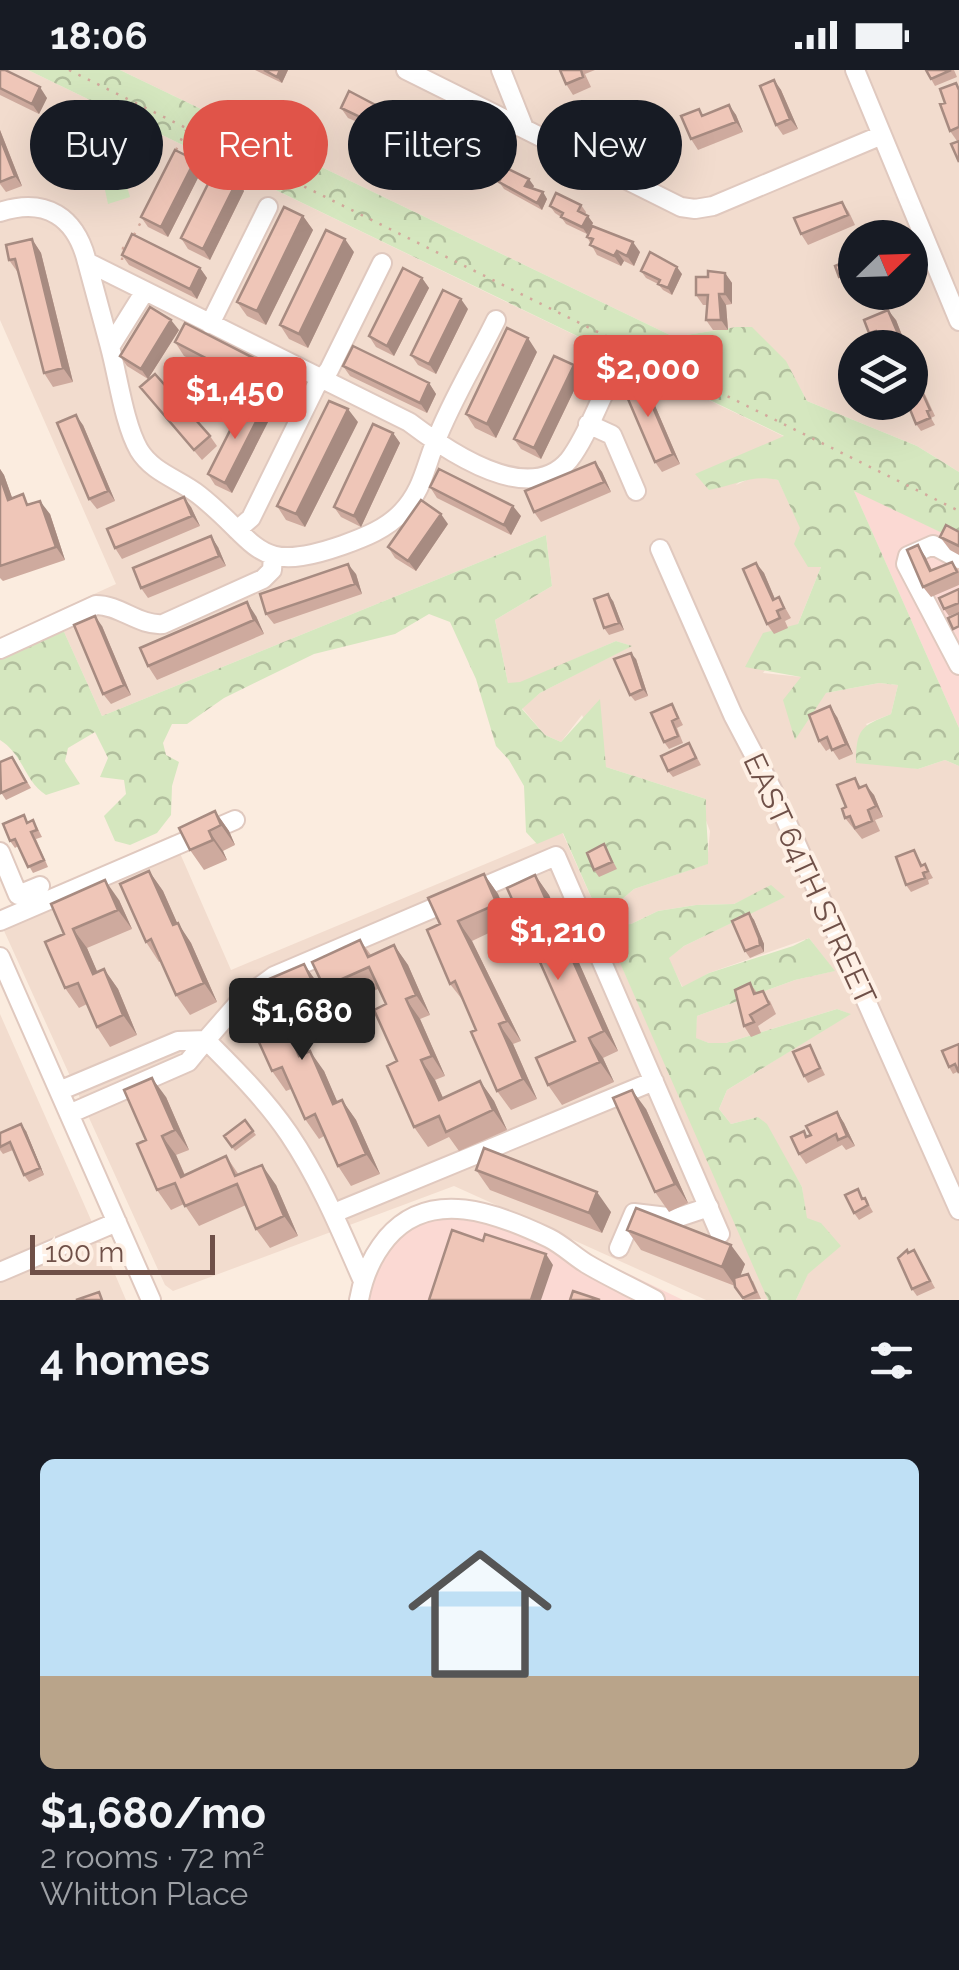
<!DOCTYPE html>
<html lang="en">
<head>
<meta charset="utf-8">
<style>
  :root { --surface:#171b24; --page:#242831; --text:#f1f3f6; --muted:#9ea1a6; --accent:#e05449 }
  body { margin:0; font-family:Raleway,sans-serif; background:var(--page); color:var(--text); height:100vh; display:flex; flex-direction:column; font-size:38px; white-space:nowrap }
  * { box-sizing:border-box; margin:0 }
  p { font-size:32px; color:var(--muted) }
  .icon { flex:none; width:55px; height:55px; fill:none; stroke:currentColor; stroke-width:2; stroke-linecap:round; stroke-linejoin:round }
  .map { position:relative; height:1230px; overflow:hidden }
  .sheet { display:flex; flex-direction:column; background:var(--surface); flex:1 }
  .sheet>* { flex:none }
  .top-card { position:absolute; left:30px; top:30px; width:900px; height:90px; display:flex; gap:20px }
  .needle { width:65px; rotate:67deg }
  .tools { position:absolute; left:838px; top:150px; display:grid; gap:20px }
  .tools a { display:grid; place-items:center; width:90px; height:90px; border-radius:50%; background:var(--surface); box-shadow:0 10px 40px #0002; font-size:50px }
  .scale { position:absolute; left:30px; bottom:25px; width:185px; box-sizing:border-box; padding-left:10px; border:5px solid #6f5048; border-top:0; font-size:28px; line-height:35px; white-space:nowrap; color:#6f5048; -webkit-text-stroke:8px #fef0e5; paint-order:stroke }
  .price { position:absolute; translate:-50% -85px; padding:0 22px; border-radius:10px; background:var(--accent); color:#fff; font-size:32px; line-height:65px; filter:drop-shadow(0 2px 5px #0008) }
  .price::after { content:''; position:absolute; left:50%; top:60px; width:30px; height:22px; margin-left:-15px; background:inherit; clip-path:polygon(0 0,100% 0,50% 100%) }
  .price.current { background:#222; color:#fff }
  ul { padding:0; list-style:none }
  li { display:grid; align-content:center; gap:20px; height:530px; padding:0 40px }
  li span { display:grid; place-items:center; height:310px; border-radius:15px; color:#555 }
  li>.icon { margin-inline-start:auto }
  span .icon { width:180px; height:180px; fill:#fffc; stroke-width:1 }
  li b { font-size:42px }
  h2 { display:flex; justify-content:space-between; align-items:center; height:120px; padding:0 40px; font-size:42px }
  .pill { padding:0 35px; border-radius:45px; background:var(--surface); box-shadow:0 10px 40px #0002; font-size:35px; line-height:90px }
  .pill.current { background:var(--accent); color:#fff }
  .status { display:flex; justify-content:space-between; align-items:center; height:70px; padding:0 50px; background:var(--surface); direction:ltr }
  .status svg { height:28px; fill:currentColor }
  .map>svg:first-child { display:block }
  .residential { fill:#f2dcce; fill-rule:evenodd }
  .commercial { fill:#fbd9d3 }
  .forest { fill:url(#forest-crowns) }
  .park { fill:url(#park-tufts) }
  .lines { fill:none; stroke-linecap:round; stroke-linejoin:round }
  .minor-casing { stroke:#e0c9bf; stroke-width:22 }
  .path { stroke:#d3a99c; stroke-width:2.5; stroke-dasharray:2.5 8; stroke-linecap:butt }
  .minor { stroke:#fff; stroke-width:18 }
  .wall { fill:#ceaa9e }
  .shaded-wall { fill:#a78b81 }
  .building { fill:#efc6b8; stroke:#a78b81; stroke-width:2.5 }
  .labels { text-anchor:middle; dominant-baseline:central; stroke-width:8; stroke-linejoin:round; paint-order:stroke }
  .street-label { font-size:30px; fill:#6f5048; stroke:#fef0e5 }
</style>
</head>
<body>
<div class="status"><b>18:06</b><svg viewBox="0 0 49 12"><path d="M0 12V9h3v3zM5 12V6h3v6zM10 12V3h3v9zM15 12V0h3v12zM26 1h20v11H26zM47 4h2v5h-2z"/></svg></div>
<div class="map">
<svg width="959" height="1230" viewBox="0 0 959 1230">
  <defs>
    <pattern id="forest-crowns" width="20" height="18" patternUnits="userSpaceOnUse" patternTransform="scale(2.5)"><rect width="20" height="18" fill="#d5e7bf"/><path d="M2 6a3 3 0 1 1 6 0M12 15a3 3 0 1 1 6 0" fill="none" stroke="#b1be9d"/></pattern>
    <pattern id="park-tufts" width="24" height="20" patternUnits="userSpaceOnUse" patternTransform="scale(2.5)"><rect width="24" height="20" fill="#d5e7bf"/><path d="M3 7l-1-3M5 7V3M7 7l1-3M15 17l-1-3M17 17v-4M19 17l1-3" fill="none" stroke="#b1be9d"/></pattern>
  </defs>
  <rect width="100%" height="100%" fill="#fbecdf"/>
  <path class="residential" d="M0,0H28L785,367L736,415L757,405L778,410L821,497L798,554L763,603L802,607L826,623L879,613L898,615L891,644L866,654L893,695L918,699L945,690L959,696V1230H796L808,1203L840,1176L806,1148L802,1117L758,1047L731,1054L719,1039L727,1020L850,944L837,939L726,973H709L695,968L697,946L795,910L834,901L809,868L709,903L683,918L668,888L684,876L784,827L771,816L734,834L696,835L658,841L631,854L616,855L613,837L634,819L707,794L710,761L705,748L706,729L606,697L582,645L561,672L545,665L522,638L540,623L631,576L616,571L520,613H508L495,550L552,516L546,465L102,646L55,542L116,514L0,250Z
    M120,0H959V402L917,376L807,331L785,291L752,258L736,257L674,267ZM855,168H910V222H855ZM855,278H910V332H855Z
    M562,762L770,1229L706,1230L454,1116L173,1221L165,1215L0,852V841L172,765L231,900Z
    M0,944L114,1202L126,1230H0Z"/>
  <path class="commercial" d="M853,419L959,471V658Z
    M453,1128L500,1142L683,1230H348L363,1184L380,1159L407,1140Z"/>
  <path class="forest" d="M28,0H120L674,267L736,257H752L786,291L807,331L917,376L959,402V471L854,421L959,658V696L945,690L918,699L856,693C856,659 861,656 891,644L898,615L879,613L826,623L795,670L783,630L801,607L745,597L763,563L798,554L821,497H808L794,474L800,458L778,410C752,404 736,415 709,420L695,404L784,366Z
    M546,465L552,516L495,550L508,613L520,612L616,571L632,576L540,623L522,639L545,665L561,672L600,629L606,697L706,729C705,751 709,771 708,794L634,819L613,837L616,855L631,854L658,841L696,835L734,834L771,815L785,827L684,876L669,888L682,917L709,903L793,876L809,868L835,901L795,910L697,946L696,968L709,973H726L837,939L851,944L727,1020L719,1039L731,1054L758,1047L767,1054L802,1117L807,1148L821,1153L841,1176L808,1204L796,1230H768L563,763L537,774L526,762L524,716L509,690L496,676L476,609L450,552L429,544L395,564L314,584L224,628L187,654H172L163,673L166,685L179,692L172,716L171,745L157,763L130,775L115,771L104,746L126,724L124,710L100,707L108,688L95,662L68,678L65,691L80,714L46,725C25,712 23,684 0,670V572L56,544L102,646Z"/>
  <path class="park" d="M105,71H132V92L123,102L130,127L108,134L99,92L105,90Z"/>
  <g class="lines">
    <defs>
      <path id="minor" d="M406,0L681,137L695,139L713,136L882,65
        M501,0L524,58
        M855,0L959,251
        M0,142C46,127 76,147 87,192L409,352C446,380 529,438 569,390C586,368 596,338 609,313
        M87,192L110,277
        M145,221L110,277C118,306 124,354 139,380C153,403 179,409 199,425C261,474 254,506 343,475C365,467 386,459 402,442C422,421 425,398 435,373C451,331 476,291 496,250
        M210,254L268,137
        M588,354L612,365L636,421
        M237,460L251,448L316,316L329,300L382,193
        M660,479L733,645L772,719L959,1140
        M959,489L933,475L908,486L906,494L959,595
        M0,579L96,535C120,535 139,556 163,554L263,509L272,500L273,486
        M0,782L18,825L40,816
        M0,851L235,750
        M0,887L151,1230
        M59,1021L178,971L206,970L188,992L69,1044
        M334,1143L654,1011
        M619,1178L634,1143L676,1148L709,1137
        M0,1202L117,1152
        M363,1211C341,1161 320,1110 289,1064C266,1030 236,1000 206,970L240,931L274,906L556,786L720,1164
        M359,1230C363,1207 372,1186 387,1168C430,1117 497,1143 549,1168C563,1175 574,1186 587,1194C609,1207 633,1218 655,1230"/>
    </defs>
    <use href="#minor" class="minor-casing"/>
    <path class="path" d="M69,0L959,441
      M176,80L186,60
      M134,165L142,150
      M122,190L123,178L128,176"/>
    <use href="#minor" class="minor"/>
  </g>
  <path class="wall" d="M0,0L47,28L39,44L0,25Z
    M255,0H288L282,13Z
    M560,0H595L585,4L591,17L573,25L566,14Z
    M926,0H954L957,7L935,16Z
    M774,10L781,20L798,59L783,65L776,55Z
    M959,17V70L957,71L950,61L945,33Z
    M729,35L736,45L743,62L698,80L691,69L704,46Z
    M341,38L393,50L379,78L366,71L358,61L362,54L348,48Z
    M642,38L649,49L647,53L656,65L649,78L611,59L603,49L623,41Z
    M0,60L22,116L6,122L0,114Z
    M394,62L442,73L434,88L428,85L422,96L408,88L400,78L403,73Z
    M448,88L490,90L494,97L487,112L452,95Z
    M202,100L168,167L148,157L141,147Z
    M237,111L244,121L210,190L188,179L181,168Z
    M499,112L534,116L532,119L543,122L547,129L542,140L504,119Z
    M842,132L849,142L855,155L808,175L801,164Z
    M581,135L586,142L585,145L593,153L587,164L566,154L561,147L555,143L550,136Z
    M303,146L313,160L266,255L247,246L237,232Z
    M587,167L640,182L634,196L624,191L621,196L597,185Z
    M32,169L41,183L73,312L53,317L44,303L19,204L9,190Z
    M855,181V214L847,217L839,207L847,191Z
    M354,182L308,278L289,269L280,255Z
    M122,185L200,198L207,208L197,229L129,195Z
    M641,201L682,204L672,225L663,220L658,214L646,208Z
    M725,203L732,213V234L726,235L728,260H713L706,250L707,235H703L696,225L708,207Z
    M422,208L429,218L394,286L376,277L369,266Z
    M861,222H878L865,228Z
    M468,239L436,304L418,295L411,285Z
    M896,250L907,278H883L881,272L877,274L869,263Z
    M179,260L148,309L127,296L120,286Z
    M175,272L281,302L290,316L281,335L184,286Z
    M537,282L496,368L475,358L466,344Z
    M574,295L581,306L541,389L521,379L514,369Z
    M343,296L429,313L436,324L427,343L350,306Z
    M919,315L924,322L935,346L931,348L935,355L921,361L916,354Z
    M140,317L210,366L217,376L202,390Z
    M647,317L680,394L662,402L655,392Z
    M269,350L232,423L215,415L208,404Z
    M358,352L305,457L286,450L277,436Z
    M83,355L115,431L97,439L89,429Z
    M393,363L400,373L361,457L341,447L334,437Z
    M595,392L602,402L611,422L541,452L534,442Z
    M0,399L4,405L12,428L30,434L50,444L65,490L3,511L0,508Z
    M430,417L521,446L511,465L437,428Z
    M191,437L200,456L122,489L115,478Z
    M448,454L416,501L395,488L388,477Z
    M959,462V485L950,480L940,467Z
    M218,477L226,496L148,528L141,518Z
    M925,486L932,500L952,492L959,501V515L931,527L923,517Z
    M756,493L764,503L775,529L779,527L791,548L785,551L788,558L774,564L767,554Z
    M356,504L362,524L274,554L266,544Z
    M959,519V542L949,546L944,539Z
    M613,531L624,560L609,565L604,558Z
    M256,546L264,564L157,610L148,596Z
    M102,556L131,625L111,634L103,624Z
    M636,589L648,626L635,631L630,625Z
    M676,641L683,655L677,658L683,673L669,679L664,672Z
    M837,647L853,684L839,690L831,678L826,681L819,671Z
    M689,673L701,695L673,707L668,701Z
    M12,687L31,718L6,730L0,721Z
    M855,708L861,717L874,725L883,747L875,750L880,761L862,769L845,748L846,737Z
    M215,741L229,761L235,775L223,781L227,790L204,800L190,780Z
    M29,752L37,757L42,767L36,769L48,797L33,803L18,776L15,778L10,771Z
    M604,774L617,799L599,807L594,800Z
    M914,780L923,796L925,794L933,808L928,810L929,814L911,822L906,815Z
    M149,801L163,821L177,853L191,873L217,932L190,945L176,925L161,891L159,892L146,872Z
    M484,804L498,824L510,853L472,871L521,971L513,974L537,1029L511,1040L497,1021L476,960L465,933L450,914L440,854Z
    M535,805L549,825L618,981L603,988L614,1012L562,1035L548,1015L575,971Z
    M119,830L132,859L87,878L97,902L104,899L118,919L137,965L110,977L97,957L87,934L79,938L65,918L64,864Z
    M749,843L754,850L764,874V882L750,888L745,881Z
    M360,870L371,885L394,875L408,895L430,945L420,949L445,1006L435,1010L443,1028L480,1011L494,1031L507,1060L459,1081L449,1067L428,1077L414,1057L397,991L386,934L378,919L337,937L324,917Z
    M304,894L318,914L330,941L292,958L304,984L324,1001L337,1032L342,1030L356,1050L380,1104L351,1116L338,1096L324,1066L319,1069L305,1049L291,1019L286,1021L272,1001L266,940Z
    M750,913L757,923L770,931L776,944L758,956L761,963L751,967L744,956Z
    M959,974V1001L953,1004L949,997Z
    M810,975L825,1005L808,1013L804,1006Z
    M166,1027L189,1080L176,1085L185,1105L226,1086L239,1105L276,1115L298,1166L270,1178L256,1159L246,1135L199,1156L184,1134L171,1140L157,1120L146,1070Z
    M646,1039L688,1133L669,1142L655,1122Z
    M837,1042L844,1053L855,1076L846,1080L842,1075L806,1094L799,1084L804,1061L807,1066L811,1065Z
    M245,1050L256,1065L235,1081L224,1066Z
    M26,1061L44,1105L29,1112L24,1105L13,1080L3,1084L0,1080V1063Z
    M476,1100L611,1142L602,1163L490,1120Z
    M864,1128H865L873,1142L859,1150L854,1143Z
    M627,1160L745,1194L740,1206L753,1211L761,1229L744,1230L735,1216L641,1180Z
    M914,1180L935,1218L917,1226L912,1219L908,1183Z"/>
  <path class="shaded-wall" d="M280,0H288L282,13L277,7Z
    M774,10L781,20L798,59L790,49Z
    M40,17L47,28L39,44L32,34Z
    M729,35L736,45L743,62L736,52Z
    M642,38L649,49L644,59L637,48Z
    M385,40L393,50L379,78L372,68Z
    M649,54L656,65L649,78L642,68Z
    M0,60L22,116L15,106L0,68Z
    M435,63L442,73L434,88L427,78Z
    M420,75L428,85L422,96L415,85Z
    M195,90L202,100L168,167L161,157Z
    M490,90L494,97L487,112L483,105Z
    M529,109L534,116L530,123L525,116Z
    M237,111L244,121L210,190L203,179Z
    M543,122L547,129L542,140L537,133Z
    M303,146L313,160L266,255L257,241Z
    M588,146L593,153L587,164L582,157Z
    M32,169L41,183L73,312L63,298Z
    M345,169L354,182L308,278L299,264Z
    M633,172L640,182L634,196L627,186Z
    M617,181L624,191L621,196L614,186Z
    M677,197L682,204L672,225L668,218Z
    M200,198L207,208L197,229L190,219Z
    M725,203L732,213V234L725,224Z
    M422,208L429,218L394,286L387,276Z
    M719,224L726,235L728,260L721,250Z
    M461,229L468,239L436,304L429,294Z
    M888,240L896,250L907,278H904Z
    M171,250L179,260L148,309L141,299Z
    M528,268L537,282L496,368L487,354Z
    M574,295L581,306L541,389L534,378Z
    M281,302L290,316L281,335L271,322Z
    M640,307L647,317L680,394L673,384Z
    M429,313L436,324L427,343L420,333Z
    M348,339L358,352L305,457L296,444Z
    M262,340L269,350L232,423L225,413Z
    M76,345L83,355L115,431L108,421Z
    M393,363L400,373L361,457L354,446Z
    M595,392L602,402L611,422L604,412Z
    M0,399L4,405L18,444L8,430L0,407Z
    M184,427L191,437L200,456L192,446Z
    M40,431L50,444L65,490L56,477Z
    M513,436L521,446L511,465L504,455Z
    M441,444L448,454L416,501L408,491Z
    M211,466L218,477L226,496L219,486Z
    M918,475L925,486L937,512L930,501Z
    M756,493L764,503L780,541L773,530Z
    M348,494L356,504L362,524L355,514Z
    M608,524L613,531L624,560L619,553Z
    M247,532L256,546L264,564L254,550Z
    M95,546L102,556L131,625L124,615Z
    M631,583L636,589L648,626L643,619Z
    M830,636L837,647L853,684L846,674Z
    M866,715L874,725L883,747L876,736Z
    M215,741L229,761L235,775L221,755Z
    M209,761L223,781L227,790L213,770Z
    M149,801L163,821L187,875L173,855Z
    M484,804L498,824L510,853L497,834Z
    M535,805L549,825L618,981L604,961Z
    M105,810L119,830L132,859L118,840Z
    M749,843L754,850L764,874V882L760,875Z
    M458,851L472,871L521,971L507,951Z
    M178,853L191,873L217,932L204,913Z
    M73,859L87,878L107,924L93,904Z
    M394,875L408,895L430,945L416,925Z
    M304,894L318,914L330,941L317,921Z
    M104,899L118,919L137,965L123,945Z
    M406,929L420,949L445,1006L432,986Z
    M278,938L292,958L313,1006L299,986Z
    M499,954L513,974L537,1029L523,1009Z
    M589,968L603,988L614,1012L600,992Z
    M310,981L324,1001L347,1054L333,1034Z
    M421,990L435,1010L453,1050L439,1030Z
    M152,1008L166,1027L189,1080L175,1060Z
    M480,1011L494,1031L507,1060L493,1040Z
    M632,1020L646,1039L688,1133L675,1114Z
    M342,1030L356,1050L380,1104L366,1084Z
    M837,1042L844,1053L855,1076L847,1066Z
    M21,1054L26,1061L44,1105L40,1098Z
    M162,1066L176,1085L194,1127L181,1107Z
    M262,1095L276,1115L298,1166L284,1146Z
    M597,1122L611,1142L602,1163L589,1143Z
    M731,1175L745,1194L736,1217L722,1197Z
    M546,1184L553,1195L541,1230H531Z"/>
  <path class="building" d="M0,0H5L40,17L32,34L0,18Z
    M264,0H280L277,7Z
    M560,0H581L583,7L566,14Z
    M926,0H951L931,9Z
    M774,10L790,49L776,55L760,16Z
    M956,13L959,20V57L950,61L940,34L945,33L940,19Z
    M349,21L385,40L372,68L358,61L366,44L362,48L341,38Z
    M628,32L642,38L637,48L649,54L642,68L603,49L610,35L623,41Z
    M729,35L736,52L691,69L681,46L699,39L702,46Z
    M402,45L435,63L427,78L420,75L415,85L400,78L406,68L394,62Z
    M0,68L15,106L0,112Z
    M959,71V92L951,74Z
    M455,73L490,90L483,105L448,88Z
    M175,80L195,90L161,157L141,147Z
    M506,98L529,109L525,116L543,122L537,133L499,112Z
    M215,100L237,111L203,179L181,168Z
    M556,123L581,135L578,141L588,146L582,157L561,147L563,143L550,136Z
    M842,132L848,145L801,164L794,148Z
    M284,137L303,146L257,241L237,232Z
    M592,156L633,172L627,186L617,181L614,186L590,175L593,169L587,167Z
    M326,160L345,169L299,264L280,255Z
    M132,164L200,198L190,219L122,185Z
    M32,169L63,298L44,303L15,189L9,190L6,175Z
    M855,181V210L852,202L839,207L835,196L847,191L845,184Z
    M650,182L677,197L668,218L658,214L660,210L641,201Z
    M403,198L422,208L387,276L369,266Z
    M708,201L725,203V224H719L721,250H706L708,225H696V207H708Z
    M443,220L461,229L429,294L411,285Z
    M150,237L171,250L141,299L120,286Z
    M888,240L904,278H883L876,261L869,263L864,250Z
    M185,253L281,302L271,322L175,272Z
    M507,258L528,268L487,354L466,344Z
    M353,276L429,313L420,333L343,296Z
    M554,286L574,295L534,378L514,369Z
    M155,304L210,366L194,380L140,317Z
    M640,307L673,384L655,392L622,315Z
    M919,315L930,340L927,341L930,348L916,354L907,332H910V319Z
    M245,331L262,340L225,413L208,404Z
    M329,331L348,339L296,444L277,436Z
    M76,345L108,421L89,429L57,353Z
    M373,354L393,363L354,446L334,437Z
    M595,392L604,412L534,442L525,421Z
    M439,399L513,436L504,455L430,417Z
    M0,407L8,430L23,424L27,435L40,431L56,477L0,496Z
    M184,427L192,446L115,478L107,459Z
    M421,430L441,444L408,491L388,477Z
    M946,455L959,462V476L940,467Z
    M211,466L219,486L141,518L133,498Z
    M918,475L930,501L952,492L957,502L923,517L907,480Z
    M756,493L773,530L779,527L784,538L777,541L780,548L767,554L743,499Z
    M348,494L355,514L266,544L260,524Z
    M959,519V533L944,539L939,528Z
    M608,524L619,553L604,558L594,529Z
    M247,532L254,550L148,596L140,578Z
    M959,543V556L953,559L948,548Z
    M95,546L124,615L103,624L74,555Z
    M631,583L643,619L630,625L614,589Z
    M672,634L678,648L672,651L678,666L664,672L651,643Z
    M830,636L846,674L832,680L827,667L819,671L809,645Z
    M689,673L696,688L668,701L661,686Z
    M12,687L26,712L1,723L0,692Z
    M855,708L859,718L866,715L876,736L868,740L872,751L855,758L850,746L845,748L842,739L846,737L837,715Z
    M215,741L221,755L209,761L213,770L190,780L179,758Z
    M24,745L27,753L33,750L37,760L31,762L44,790L28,797L15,769L10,771L3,754Z
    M604,774L612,792L594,800L587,783Z
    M914,780L921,796L925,794L928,801L923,803L925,808L906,815L896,787Z
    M149,801L173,855L178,853L204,913L176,925L151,869L146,872L120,814Z
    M484,804L497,834L458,851L507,951L499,954L523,1009L497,1021L471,962L476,960L455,911L450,914L427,860L440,854L428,828Z
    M535,805L604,961L589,968L600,992L548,1015L536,988L575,971L507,818Z
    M105,810L118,840L73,859L93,904L104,899L123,945L97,957L78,913L65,918L45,872L64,864L51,834Z
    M749,843L759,868L760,875L745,881L732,851Z
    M360,870L368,887L394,875L416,925L406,929L432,986L421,990L439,1030L480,1011L493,1040L446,1062L439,1046L414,1057L387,996L397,991L374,940L386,934L369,897L324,917L312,892Z
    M304,894L317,921L278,938L299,986L310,981L333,1034L342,1030L366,1084L338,1096L315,1044L305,1049L282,997L272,1001L248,948L266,940L255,915Z
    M750,913L754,924L763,921L769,934L750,945L754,952L744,956L735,920Z
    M959,974V1003L955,994L949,997L942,981Z
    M810,975L820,998L804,1006L793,982Z
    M152,1008L175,1060L162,1066L181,1107L226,1086L235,1106L262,1095L284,1146L256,1159L237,1114L185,1136L175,1113L157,1120L137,1074L146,1070L124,1020Z
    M632,1020L675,1114L655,1122L613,1028Z
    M837,1042L847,1066L838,1070L836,1064L799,1084L791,1067L804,1061L806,1067L811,1065L806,1056Z
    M245,1050L253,1061L232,1077L224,1066Z
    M21,1054L40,1098L24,1105L10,1072L0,1077V1063Z
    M484,1078L597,1122L589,1143L476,1100Z
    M858,1119L862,1129L865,1128L868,1135L854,1143L845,1125Z
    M636,1138L731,1175L722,1197L627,1160Z
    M452,1160L483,1171L485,1164L546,1184L531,1230H429Z
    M907,1180L908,1183L914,1180L930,1211L912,1219L898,1188Z
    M748,1204L756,1222L743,1228L735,1217L734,1208Z
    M573,1221L600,1230H570Z
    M99,1222L102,1230H76Z"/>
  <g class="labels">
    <g class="street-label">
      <text transform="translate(810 809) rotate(65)">EAST 64TH STREET</text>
    </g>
  </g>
</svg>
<div class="tools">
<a><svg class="needle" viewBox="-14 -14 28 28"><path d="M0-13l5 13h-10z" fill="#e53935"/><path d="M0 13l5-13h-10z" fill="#9ea1a6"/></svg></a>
<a><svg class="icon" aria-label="layers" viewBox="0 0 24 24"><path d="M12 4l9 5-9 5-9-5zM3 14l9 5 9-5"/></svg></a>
</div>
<div class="scale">100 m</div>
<b class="price" style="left:648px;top:350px">$2,000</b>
<b class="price" style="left:235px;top:372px">$1,450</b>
<b class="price" style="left:558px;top:913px">$1,210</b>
<b class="price current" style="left:302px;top:993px">$1,680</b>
<div class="top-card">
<a class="pill">Buy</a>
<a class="pill current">Rent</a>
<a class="pill">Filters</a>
<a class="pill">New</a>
</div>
</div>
<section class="sheet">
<h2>4 homes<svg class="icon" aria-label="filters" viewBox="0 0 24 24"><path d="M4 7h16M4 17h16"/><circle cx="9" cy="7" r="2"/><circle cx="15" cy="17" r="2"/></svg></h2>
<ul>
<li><span style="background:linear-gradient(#bfe0f5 70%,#b9a48a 0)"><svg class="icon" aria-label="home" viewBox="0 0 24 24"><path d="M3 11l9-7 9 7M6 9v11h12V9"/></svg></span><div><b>$1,680/mo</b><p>2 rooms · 72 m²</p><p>Whitton Place</p></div></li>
</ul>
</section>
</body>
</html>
